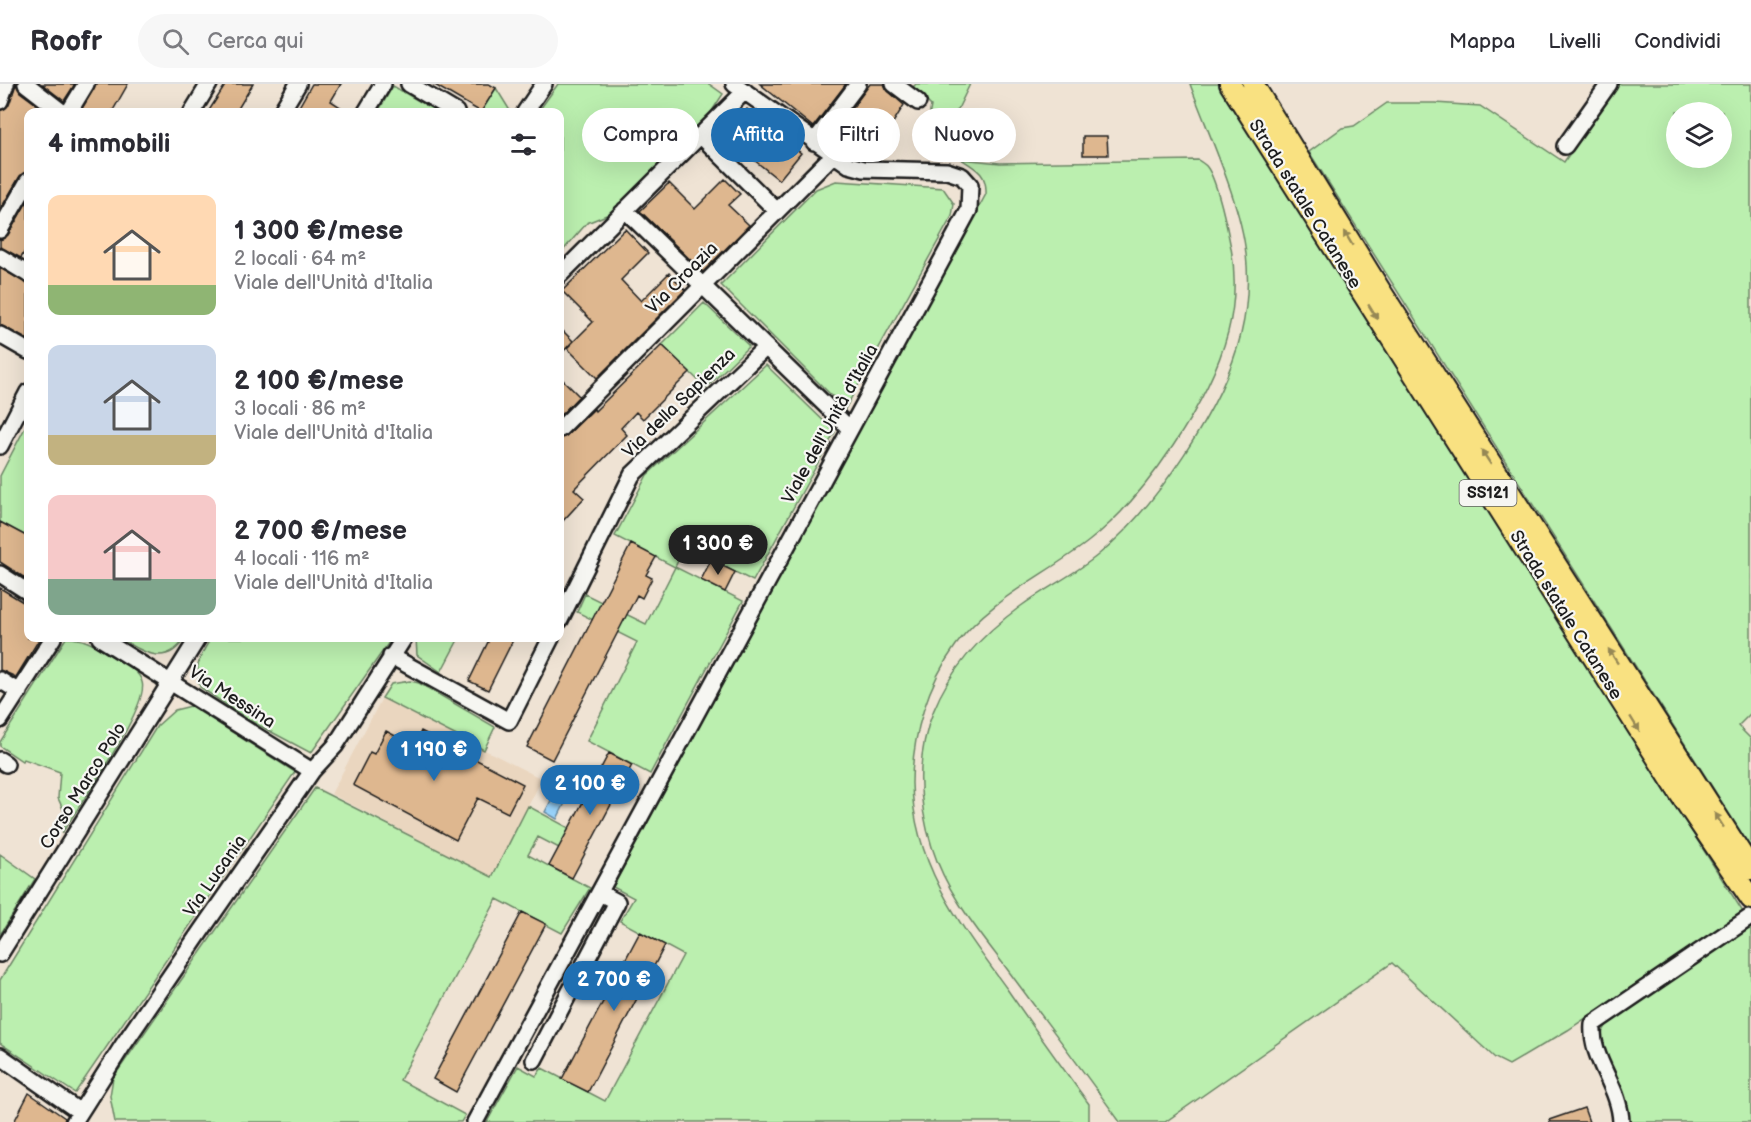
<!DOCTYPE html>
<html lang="it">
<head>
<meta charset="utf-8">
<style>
  :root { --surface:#fff; --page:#f7f7f7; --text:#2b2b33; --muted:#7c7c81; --line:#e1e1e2; --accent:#1f6fb2 }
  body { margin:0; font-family:"Balsamiq Sans",sans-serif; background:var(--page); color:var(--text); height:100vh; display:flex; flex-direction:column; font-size:22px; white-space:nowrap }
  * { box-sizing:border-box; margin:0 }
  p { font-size:20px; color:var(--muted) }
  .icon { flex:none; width:33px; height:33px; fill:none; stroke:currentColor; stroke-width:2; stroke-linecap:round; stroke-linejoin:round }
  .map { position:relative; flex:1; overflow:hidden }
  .drawer { position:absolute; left:24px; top:24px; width:540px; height:534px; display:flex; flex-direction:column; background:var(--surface); border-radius:12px; box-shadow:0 6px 24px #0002 }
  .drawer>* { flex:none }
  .hud { position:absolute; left:582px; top:24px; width:570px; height:54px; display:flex; gap:12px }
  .controls { position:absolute; left:1666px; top:18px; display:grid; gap:12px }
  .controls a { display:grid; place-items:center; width:66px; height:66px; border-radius:50%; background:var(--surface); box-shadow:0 6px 24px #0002; font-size:30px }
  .price { position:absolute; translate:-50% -51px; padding:0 14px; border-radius:21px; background:var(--accent); color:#fff; font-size:20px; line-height:39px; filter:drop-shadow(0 2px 3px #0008) }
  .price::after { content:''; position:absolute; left:50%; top:36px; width:18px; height:14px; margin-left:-9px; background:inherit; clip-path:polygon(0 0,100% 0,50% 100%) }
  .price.active { background:#222; color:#fff }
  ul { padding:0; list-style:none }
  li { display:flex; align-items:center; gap:18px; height:150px; padding:0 24px }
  li span { display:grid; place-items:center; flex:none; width:168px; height:120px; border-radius:12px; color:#555 }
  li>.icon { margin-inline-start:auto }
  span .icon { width:72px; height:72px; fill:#fffc; stroke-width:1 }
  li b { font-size:26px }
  h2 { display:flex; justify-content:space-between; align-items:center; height:72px; padding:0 24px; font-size:26px }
  .pill { padding:0 21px; border-radius:27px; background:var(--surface); box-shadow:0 6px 24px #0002; font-size:21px; line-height:54px }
  .pill.active { background:var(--accent); color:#fff }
  header { display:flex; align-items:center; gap:36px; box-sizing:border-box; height:84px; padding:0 30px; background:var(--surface); border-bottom:2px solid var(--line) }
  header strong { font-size:28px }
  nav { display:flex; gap:33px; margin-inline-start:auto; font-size:21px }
  .search { width:420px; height:54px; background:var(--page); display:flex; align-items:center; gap:15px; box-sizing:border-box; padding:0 21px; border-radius:33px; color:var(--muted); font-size:22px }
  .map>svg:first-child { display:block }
  .built { fill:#ead6bf }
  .green { fill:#bbefaf; stroke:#6c8666; stroke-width:1.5; fill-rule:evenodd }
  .water { fill:#98d1f8; stroke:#6689a0; stroke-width:1.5 }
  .building { fill:#deb78f; stroke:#1c1c1c; stroke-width:1.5 }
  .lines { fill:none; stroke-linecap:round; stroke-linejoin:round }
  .minor-casing { stroke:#1c1c1c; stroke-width:20 }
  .major-casing { stroke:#1c1c1c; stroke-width:24 }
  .minor { stroke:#f6f6f2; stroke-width:15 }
  .major { stroke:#f9e181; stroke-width:20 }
  .oneway { fill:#968854 }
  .labels { text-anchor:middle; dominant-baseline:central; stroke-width:4.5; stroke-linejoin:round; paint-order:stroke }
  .shield { fill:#f6f6f2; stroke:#5d5d5c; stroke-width:1.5 }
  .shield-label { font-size:16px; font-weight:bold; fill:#1c1c1c }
  .street-label { font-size:18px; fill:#1c1c1c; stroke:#f6f6f2 }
</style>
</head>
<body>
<header>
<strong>Roofr</strong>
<div class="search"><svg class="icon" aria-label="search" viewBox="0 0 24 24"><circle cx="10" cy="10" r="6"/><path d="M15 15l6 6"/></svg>Cerca qui</div>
<nav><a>Mappa</a><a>Livelli</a><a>Condividi</a></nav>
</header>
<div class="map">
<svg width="1751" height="1038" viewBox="0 0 1751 1038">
  <rect width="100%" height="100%" fill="#efe3d4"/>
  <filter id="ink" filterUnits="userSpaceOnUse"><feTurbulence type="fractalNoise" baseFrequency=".0167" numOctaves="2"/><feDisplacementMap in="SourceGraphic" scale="12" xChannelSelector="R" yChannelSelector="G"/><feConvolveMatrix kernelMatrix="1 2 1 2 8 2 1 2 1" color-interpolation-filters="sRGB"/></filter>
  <g filter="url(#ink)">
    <path class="built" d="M382,614L542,695L492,793L331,710Z"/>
    <path class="green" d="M558,0H709L723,10L708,33L609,130L587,139L560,170V28H538Z
      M916,0H970L957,27L933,63L927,60L925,55L931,22L913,3Z
      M1190,0H1220L1356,219L1743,828L1568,946L1509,981L1495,974L1392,879L1165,1038H1120C1084,988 1047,939 1010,889C981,850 947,811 932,763C900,662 938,582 1021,522C1046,504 1075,490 1098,471C1155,425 1224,321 1241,250C1247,225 1249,196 1246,170C1241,119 1208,49 1190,0Z
      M1617,0H1751V629L1738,642L1751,655V764L1309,68L1342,44L1354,42L1387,19H1435L1480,22L1564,78ZM1677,28H1722V74H1677Z
      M393,2L438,28H378Z
      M496,4L509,25L507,28H481Z
      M961,75L1000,79L1198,76C1201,78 1205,80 1207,83C1217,96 1228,147 1231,164C1236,192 1235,221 1228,248C1210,317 1145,414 1089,457C1046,491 989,515 956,561C928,599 912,651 912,699C913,780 961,842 1007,905C1034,944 1061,982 1089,1020V1038H487L518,982L536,992L542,984L605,1017L683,871L620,837L634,814L613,803L986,110C987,90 977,85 961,75Z
      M836,97L943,104L954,120L952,132L845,325L721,201L816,105Z
      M704,219L749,262L706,304L662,261Z
      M766,281L835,348L753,497L685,463L675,483L743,517L650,690L587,657L637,558L577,528L585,510L646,540L675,483L615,452L647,391Z
      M28,338V453L0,438V392Z
      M66,554C86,553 98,564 115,574C124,580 139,586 142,598C150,622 78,723 62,749L66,732L58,714L60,688L24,675L22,677L0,662V658Z
      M120,554H185C166,584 143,568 120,554Z
      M211,554H392L311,669L249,636L200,603C193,582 201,571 211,554Z
      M416,554H459L441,588L417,571Z
      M410,597L419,599L495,643L484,666L382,614L391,600Z
      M191,622L295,688L75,1009L0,959V896L157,642L175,626Z
      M315,704L492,793L528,722L569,744L559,764L538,753L528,771L590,804L562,849L497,815L400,996L465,1031L461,1038H115L110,1012L113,994Z
      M0,770L35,795L0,851Z
      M1751,839V1038H1628L1620,1002L1602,962L1600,952L1608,939Z"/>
    <path class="water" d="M556,707L568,713L557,735L545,728Z"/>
    <path class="building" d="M16,0L20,8L47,28H28V87L20,92L0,126V27L9,21Z
      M42,0H75L64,17Z
      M96,0H128L112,28H80Z
      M226,0H253L236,28H208Z
      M312,0H341L331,17L348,28H296Z
      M433,0H489L496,4L481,28Z
      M760,0H846L813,43Z
      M870,0H884L888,7L904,21L880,60L829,55Z
      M747,25L801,69L779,96L724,52Z
      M1083,52H1107L1108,71H1083Z
      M725,95L740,110L728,121L749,141L703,188L640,127L669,99L695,125Z
      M28,116V162L21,174L0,163V156L8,151Z
      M625,145L648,169L621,196L641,217L669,189L685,206L597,294L567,264L593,238L562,207Z
      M0,184L28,200V256L0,241Z
      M560,244L573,257L560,271Z
      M662,261L690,288L643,335L636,328L621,344L627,351L574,405L584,414L560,440V354L566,352L594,325L595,327Z
      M560,293L579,312L560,332Z
      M0,438L28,453V496L0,478Z
      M631,460L656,473L646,491L652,494L642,514L637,511L552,676L527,663Z
      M711,476L735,488L725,508L701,496Z
      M0,504L28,521V554H40L16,593L0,586Z
      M490,554H514L488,606L469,597Z
      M386,647L414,662L421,647L523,700L508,729L478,714L456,756L353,701L370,668L374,670Z
      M609,669L632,681L572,794L549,782Z
      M522,828L546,840L456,1008L433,995Z
      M640,848L665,861L588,1008L562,995Z
      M29,1009L65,1034L64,1038H14Z
      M1584,1024L1589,1038H1550L1549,1036Z"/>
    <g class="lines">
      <defs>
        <path id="minor" d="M26,0L62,28
          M409,0L456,28
          M894,0L918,18
          M0,17L6,0
          M69,28L86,0
          M192,28L209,0
          M281,28L298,0
          M366,28L383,0
          M525,28L544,0
          M700,51L777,127
          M814,58L858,0
          M1565,62L1609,0
          M625,126L850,345
          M0,146L28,97
          M0,173L28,190
          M560,191L745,7
          M0,251L28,267
          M560,345L833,71
          M0,362L28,308
          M0,490L28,508
          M560,536L632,391L766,263
          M100,554L312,687
          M391,572L509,637L551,554
          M0,596L19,608
          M0,636L53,554
          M0,676L6,680
          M0,870L198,554
          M0,972L80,1028
          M534,976L617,818L600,809
          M74,1038L123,961L203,844L312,687L335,662L404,554
          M475,1038L969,126L970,101L962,92L947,87L864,85L849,81L734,0
          M1621,1038C1620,1002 1590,976 1593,940L1749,834"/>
        <path id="major" d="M1230,0L1680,710L1751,815
          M1253,0L1380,206L1751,785"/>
      </defs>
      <use href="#minor" class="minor-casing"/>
      <use href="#major" class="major-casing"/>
      <use href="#minor" class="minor"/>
      <use href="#major" class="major"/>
    </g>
    <defs><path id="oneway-solid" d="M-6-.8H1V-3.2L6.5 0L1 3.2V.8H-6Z" transform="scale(1.5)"/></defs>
    <g class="oneway">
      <use href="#oneway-solid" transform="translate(1348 154) rotate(-121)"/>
      <use href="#oneway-solid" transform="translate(1373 228) rotate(58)"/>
      <use href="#oneway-solid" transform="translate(1486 373) rotate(-123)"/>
      <use href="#oneway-solid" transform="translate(1613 572) rotate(-123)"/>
      <use href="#oneway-solid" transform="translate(1635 640) rotate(58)"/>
      <use href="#oneway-solid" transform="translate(1719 736) rotate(-123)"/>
    </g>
  </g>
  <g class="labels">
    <rect class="shield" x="1459.5" y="396" width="57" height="26" rx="4.5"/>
    <g class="shield-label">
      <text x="1488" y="409">SS121</text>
    </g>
    <g class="street-label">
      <text transform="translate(1305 120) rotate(58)">Strada statale Catanese</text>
      <text transform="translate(682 194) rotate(-45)">Via Croazia</text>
      <text transform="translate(679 319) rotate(-44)">Via della Sapienza</text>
      <text transform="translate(830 340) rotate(-61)">Viale dell'Unità d'Italia</text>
      <text transform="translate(1566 531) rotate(58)">Strada statale Catanese</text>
      <text transform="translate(232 613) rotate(33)">Via Messina</text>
      <text transform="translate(83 702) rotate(-58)">Corso Marco Polo</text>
      <text transform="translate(215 792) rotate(-55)">Via Lucania</text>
    </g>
  </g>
</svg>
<div class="controls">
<a><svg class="icon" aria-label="layers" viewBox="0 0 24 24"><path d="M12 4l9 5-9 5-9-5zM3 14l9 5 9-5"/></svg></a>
</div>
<b class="price active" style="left:718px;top:492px">1 300 €</b>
<b class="price" style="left:434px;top:698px">1 190 €</b>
<b class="price" style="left:590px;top:732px">2 100 €</b>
<b class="price" style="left:614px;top:928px">2 700 €</b>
<div class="hud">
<a class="pill">Compra</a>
<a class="pill active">Affitta</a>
<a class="pill">Filtri</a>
<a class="pill">Nuovo</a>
</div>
<section class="drawer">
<h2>4 immobili<svg class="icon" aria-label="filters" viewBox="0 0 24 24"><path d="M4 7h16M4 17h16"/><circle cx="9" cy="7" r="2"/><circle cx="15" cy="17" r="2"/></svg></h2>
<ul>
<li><span style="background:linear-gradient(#ffd9b3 75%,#8fb573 0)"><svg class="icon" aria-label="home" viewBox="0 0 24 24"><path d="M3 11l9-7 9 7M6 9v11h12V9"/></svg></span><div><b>1 300 €/mese</b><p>2 locali · 64 m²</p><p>Viale dell'Unità d'Italia</p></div></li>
<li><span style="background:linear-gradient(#c9d6e8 75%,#c2b280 0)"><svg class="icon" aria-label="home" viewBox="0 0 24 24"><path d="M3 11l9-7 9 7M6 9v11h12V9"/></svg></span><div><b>2 100 €/mese</b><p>3 locali · 86 m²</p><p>Viale dell'Unità d'Italia</p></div></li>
<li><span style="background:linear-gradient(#f6c9c9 70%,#7fa58c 0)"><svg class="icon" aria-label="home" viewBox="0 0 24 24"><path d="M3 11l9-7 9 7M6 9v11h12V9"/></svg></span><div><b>2 700 €/mese</b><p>4 locali · 116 m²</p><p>Viale dell'Unità d'Italia</p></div></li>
</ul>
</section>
</div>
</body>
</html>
